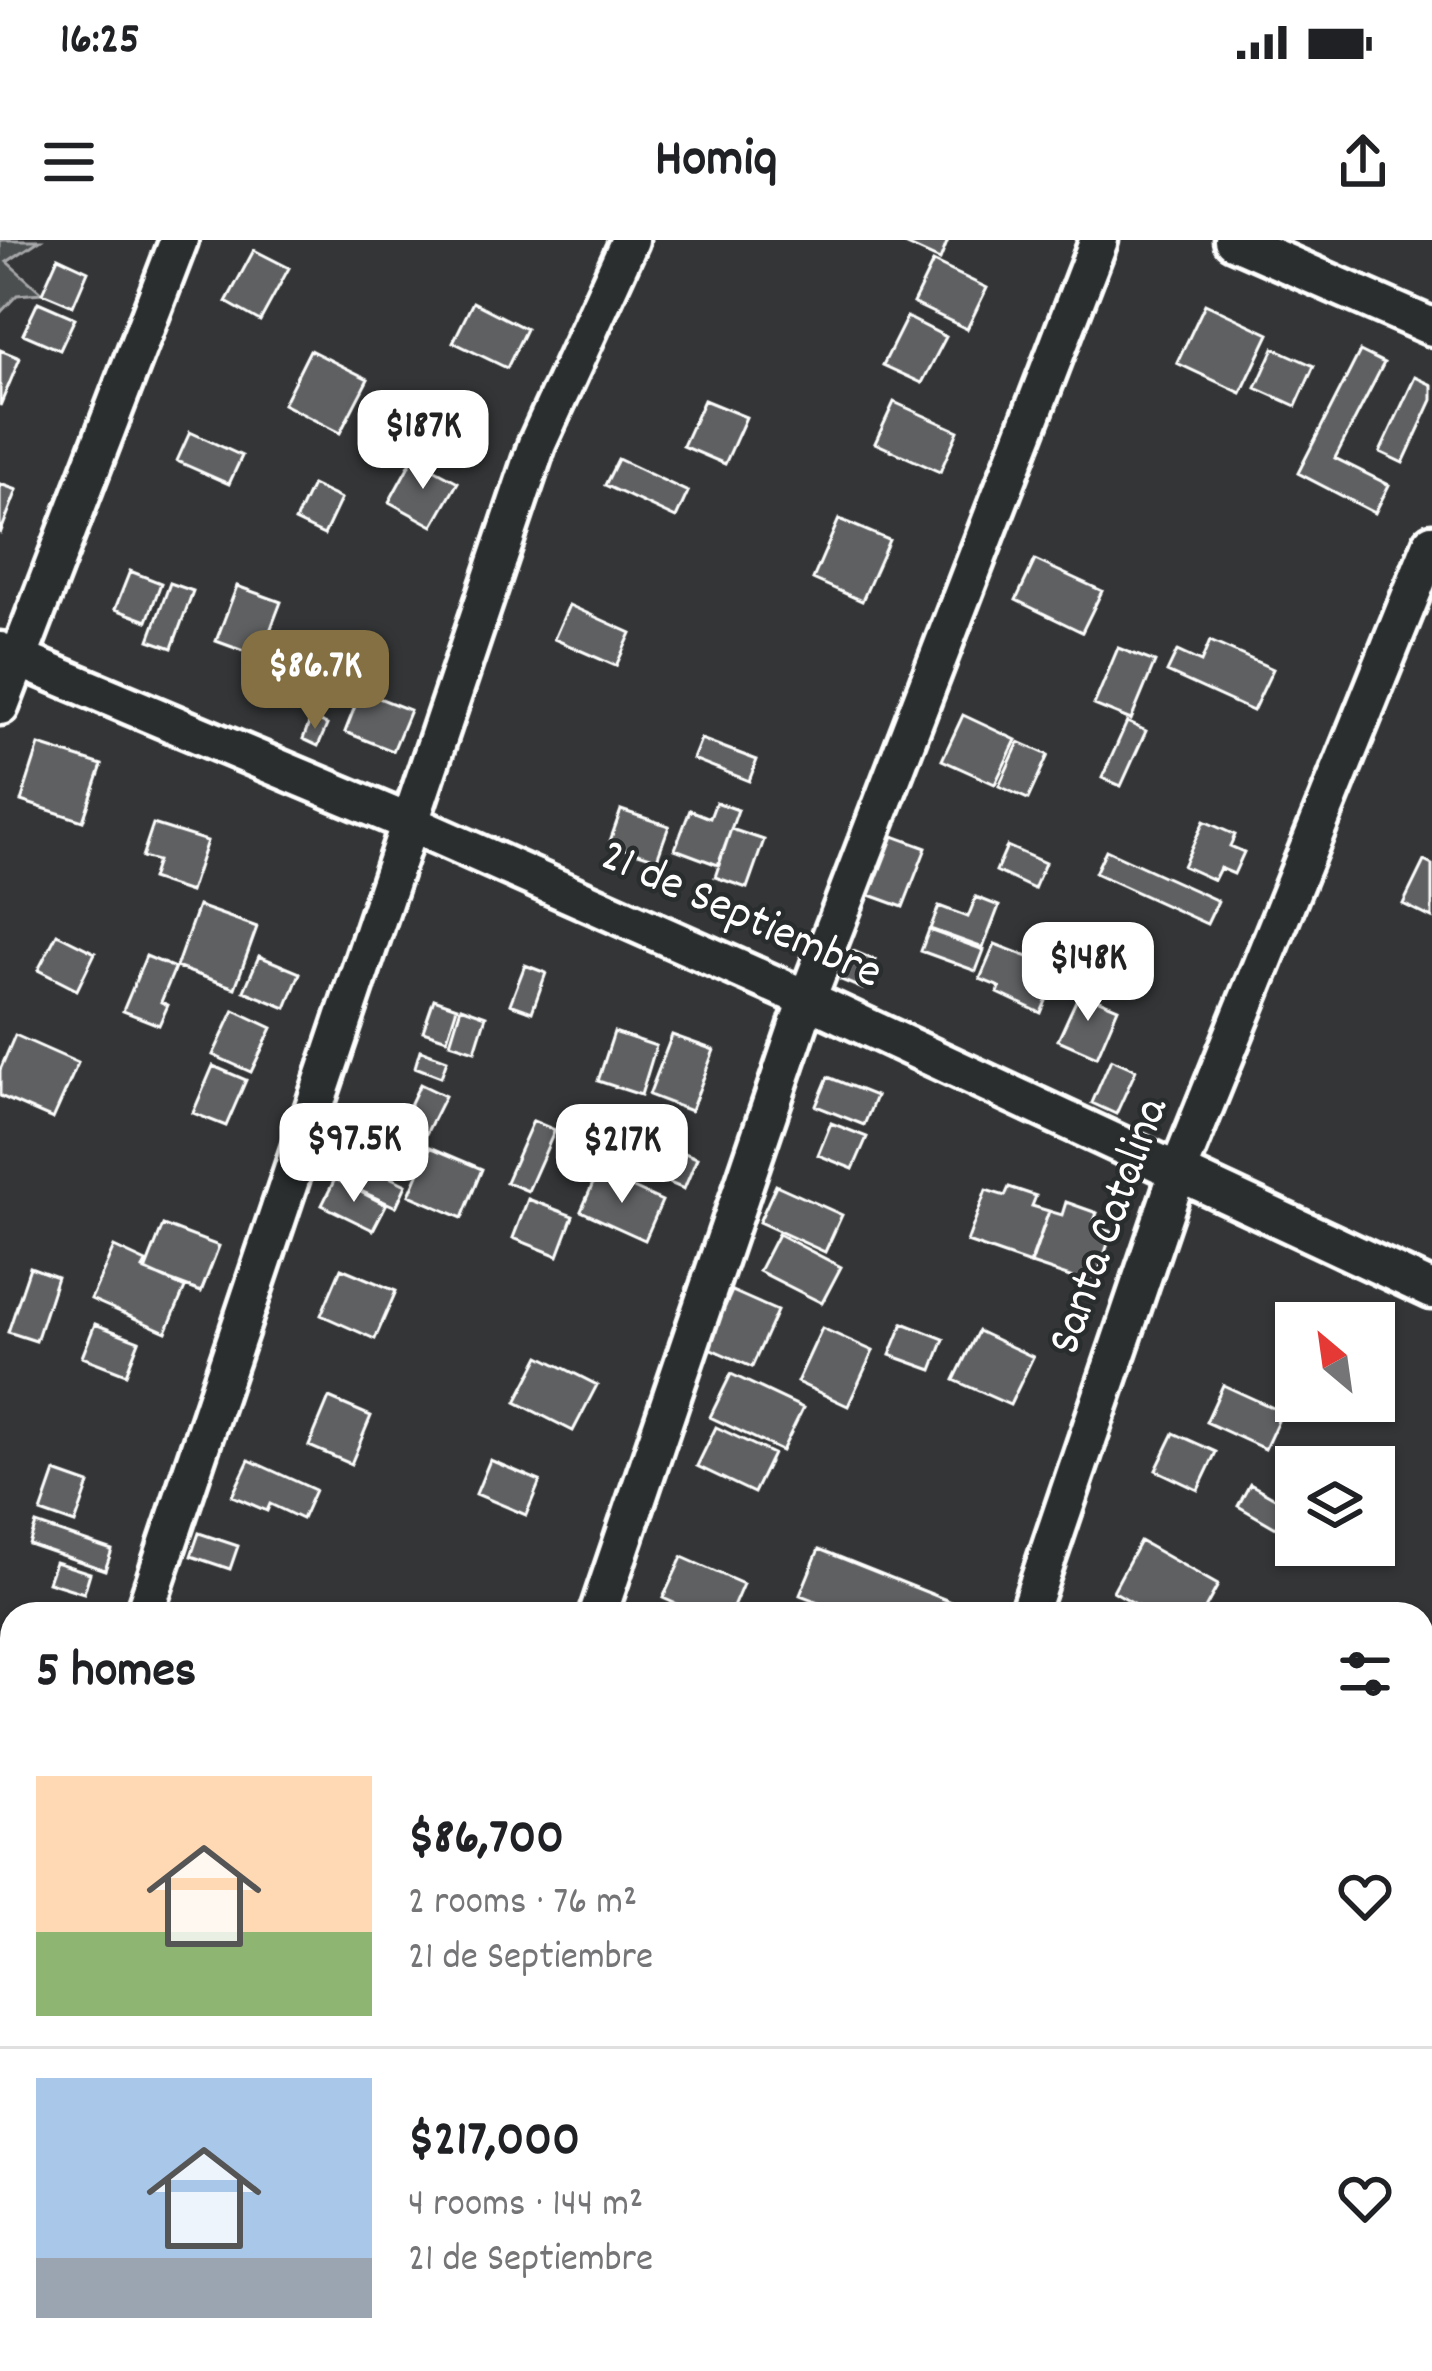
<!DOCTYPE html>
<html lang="en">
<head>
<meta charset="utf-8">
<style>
  :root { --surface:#fff; --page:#f6f6f6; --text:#202124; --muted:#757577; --line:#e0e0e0; --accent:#847042 }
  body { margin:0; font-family:Dekko,sans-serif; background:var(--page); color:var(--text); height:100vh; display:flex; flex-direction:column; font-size:45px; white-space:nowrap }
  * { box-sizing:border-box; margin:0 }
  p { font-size:39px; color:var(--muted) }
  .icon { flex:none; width:66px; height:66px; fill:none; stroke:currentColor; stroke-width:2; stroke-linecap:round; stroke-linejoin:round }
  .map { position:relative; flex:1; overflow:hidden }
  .drawer { position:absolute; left:0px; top:1362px; width:1434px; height:771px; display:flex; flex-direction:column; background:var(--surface); border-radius:36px 36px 0 0; box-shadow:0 3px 9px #0004 }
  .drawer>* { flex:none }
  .needle { width:78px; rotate:331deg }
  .controls { position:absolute; left:1275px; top:1062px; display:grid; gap:24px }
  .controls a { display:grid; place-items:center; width:120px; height:120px; border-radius:0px; background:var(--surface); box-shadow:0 3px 9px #0004; font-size:60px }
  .price { position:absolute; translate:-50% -102px; padding:0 27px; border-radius:24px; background:#fff; color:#222; font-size:39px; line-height:78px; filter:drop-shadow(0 3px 6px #0008) }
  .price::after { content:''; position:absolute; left:50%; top:72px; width:36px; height:27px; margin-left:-18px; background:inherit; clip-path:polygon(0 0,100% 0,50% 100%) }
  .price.current { background:var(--accent); color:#fff }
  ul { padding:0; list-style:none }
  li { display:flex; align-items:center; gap:36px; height:300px; padding:0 36px }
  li+li { border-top:3px solid var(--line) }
  li span { display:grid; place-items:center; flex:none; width:336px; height:240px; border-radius:0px; color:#555 }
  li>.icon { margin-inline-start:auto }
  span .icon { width:144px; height:144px; fill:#fffc; stroke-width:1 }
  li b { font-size:51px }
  h2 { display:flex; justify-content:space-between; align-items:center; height:144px; padding:0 36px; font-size:51px }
  .status { display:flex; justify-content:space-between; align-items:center; height:84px; padding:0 60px; background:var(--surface); direction:ltr }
  .status svg { height:33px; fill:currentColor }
  header { display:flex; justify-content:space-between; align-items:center; height:156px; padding:0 36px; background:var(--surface); font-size:54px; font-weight:700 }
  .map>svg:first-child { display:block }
  .green { fill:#4c4f50; stroke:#a6a7a8; stroke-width:3 }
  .building { fill:#5f6162; stroke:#fff; stroke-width:3 }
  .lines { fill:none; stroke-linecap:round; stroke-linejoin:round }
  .minor-casing { stroke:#fff; stroke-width:45 }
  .minor { stroke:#2a2d2e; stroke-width:36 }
  .labels { text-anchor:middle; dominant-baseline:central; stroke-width:9; stroke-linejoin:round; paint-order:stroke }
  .street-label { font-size:48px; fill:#fff; stroke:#2a2d2e }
</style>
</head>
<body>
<div class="status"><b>16:25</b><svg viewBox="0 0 49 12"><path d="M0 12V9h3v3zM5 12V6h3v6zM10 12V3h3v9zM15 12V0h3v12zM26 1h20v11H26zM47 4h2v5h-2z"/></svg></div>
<header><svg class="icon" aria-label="menu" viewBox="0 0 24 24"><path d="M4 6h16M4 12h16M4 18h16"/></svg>Homiq<svg class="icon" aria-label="share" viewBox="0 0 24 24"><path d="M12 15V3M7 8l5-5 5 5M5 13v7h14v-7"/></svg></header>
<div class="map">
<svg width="1432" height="2131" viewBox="0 0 1432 2131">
  <rect width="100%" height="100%" fill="#333536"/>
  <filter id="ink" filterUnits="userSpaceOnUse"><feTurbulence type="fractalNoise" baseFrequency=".00833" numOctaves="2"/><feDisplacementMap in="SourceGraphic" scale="24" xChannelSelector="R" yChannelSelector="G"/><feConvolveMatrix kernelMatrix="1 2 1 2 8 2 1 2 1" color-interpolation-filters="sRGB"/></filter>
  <g filter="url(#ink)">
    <path class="green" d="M0,0H40L7,22L42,53L17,55L0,73Z"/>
    <path class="building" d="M896,0H948L940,20Z
      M254,10L289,28L260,81L226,62Z
      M58,17L88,31L73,66L42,53Z
      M933,22L987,48L967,89L913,63Z
      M38,62L75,78L60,110L23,94Z
      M473,62L526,89L507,128L453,102Z
      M1205,64L1269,94L1241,153L1177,123Z
      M907,77L946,97L922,143L883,125Z
      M1274,108L1314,126L1296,166L1256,148Z
      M0,110L20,118L0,166Z
      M310,110L368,139L340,193L283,164Z
      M1360,111L1384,123L1335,218L1389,245L1375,273L1298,233Z
      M1415,137L1432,145V160L1403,223L1380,212Z
      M704,160L746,177L725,224L683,206Z
      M894,162L958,191L940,232L875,203Z
      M190,192L242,216L229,244L177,221Z
      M413,218L458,242L433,286L389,262Z
      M618,219L688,252L676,278L605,245Z
      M0,244L17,250L0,294Z
      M312,245L341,259L324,295L295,281Z
      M839,279L889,300L862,361L813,339Z
      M1035,320L1102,351L1082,392L1016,360Z
      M130,331L161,343L147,381L115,369Z
      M170,343L193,351L172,408L149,400Z
      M237,346L281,362L260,417L216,401Z
      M569,365L631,393L616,426L554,399Z
      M1210,401L1273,429L1253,471L1167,432L1177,411L1201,422Z
      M356,402L380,409L373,434L349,427Z
      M1118,408L1155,422L1131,480L1094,465Z
      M283,414L307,424L300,442L276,432Z
      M276,435L320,454L311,476L266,456Z
      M361,451L410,470L393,511L345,492Z
      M963,475L1016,500L995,544L942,520Z
      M311,478L327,485L318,506L303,499Z
      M1127,482L1146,491L1121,546L1102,538Z
      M701,499L757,520L749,541L693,519Z
      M1019,502L1048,515L1028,559L999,546Z
      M39,505L102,525L83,581L21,561Z
      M716,562L738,570L718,625L675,609L690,570L710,578Z
      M621,570L669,586L657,619L609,604Z
      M1204,581L1235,595L1230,606L1244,612L1234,634L1220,628L1214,640L1183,626Z
      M153,584L207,601L190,652L151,639L157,621L142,617Z
      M731,589L764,600L747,648L715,637Z
      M893,596L926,608L903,667L870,655Z
      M1007,606L1045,623L1034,649L996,631Z
      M1106,610L1218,661L1207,684L1095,633Z
      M1424,621L1432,625V678L1403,664Z
      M976,657L999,666L983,708L930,689L939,666L968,677Z
      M198,666L257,687L235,748L176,727Z
      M929,690L984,710L976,731L921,711Z
      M57,694L95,713L77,750L38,730Z
      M995,704L1059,729L1041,773L998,753L1000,747L980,739Z
      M853,711L875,720L863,749L841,740Z
      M146,716L175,728L161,762L168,765L159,785L123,771Z
      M259,716L300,733L286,768L244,751Z
      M525,725L546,733L532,772L510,764Z
      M1080,752L1118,768L1097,817L1058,800Z
      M434,759L457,767L447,799L423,791Z
      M461,767L486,776L475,811L450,803Z
      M234,770L272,788L251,832L213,815Z
      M614,792L656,806L641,855L598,841Z
      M15,795L78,823L53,879L0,856V830Z
      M672,795L714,810L691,871L649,855Z
      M420,810L447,820L441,837L415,827Z
      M1111,819L1136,830L1116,874L1092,863Z
      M213,826L246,840L226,886L193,873Z
      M828,837L876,856L864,885L816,866Z
      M420,844L445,856L422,902L398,890Z
      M533,881L555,890L528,951L506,942Z
      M831,883L867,897L853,929L818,915Z
      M629,890L697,918L684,949L617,921Z
      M430,907L482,929L462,978L409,955Z
      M358,922L406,945L396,967L348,945Z
      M598,932L662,961L645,1000L581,971Z
      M335,939L386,965L373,990L322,965Z
      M776,945L842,975L825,1012L759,982Z
      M1009,947L1036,956L1032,966L1049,971L1030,1024L967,1002L986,950L1005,956Z
      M528,959L573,976L558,1016L513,998Z
      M1066,962L1097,973L1092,986L1112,992L1094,1045L1031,1024L1049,971L1062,975Z
      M163,985L219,1006L201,1052L145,1031Z
      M778,994L841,1027L822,1063L759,1031Z
      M114,1007L146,1022L143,1029L185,1048L166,1092L91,1059Z
      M30,1027L57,1037L36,1101L8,1092Z
      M341,1028L396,1051L375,1099L321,1075Z
      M732,1051L777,1071L752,1127L707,1107Z
      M903,1083L944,1099L932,1130L890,1115Z
      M95,1084L139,1101L126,1134L82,1117Z
      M822,1088L873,1111L848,1166L797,1142Z
      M978,1091L1033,1117L1010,1165L954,1140Z
      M540,1116L597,1145L573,1191L516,1162Z
      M731,1134L803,1168L782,1211L710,1177Z
      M1223,1145L1282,1172L1265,1209L1206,1182Z
      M329,1158L371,1176L351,1224L309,1206Z
      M716,1187L773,1214L754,1253L697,1226Z
      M1174,1193L1216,1212L1198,1250L1156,1230Z
      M249,1220L315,1250L302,1279L270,1264L267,1271L232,1256Z
      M490,1220L540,1241L526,1275L476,1254Z
      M55,1232L89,1244L75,1284L41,1272Z
      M1250,1244L1289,1266L1276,1288L1238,1266Z
      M1374,1251L1387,1256L1374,1290Z
      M36,1284L112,1310L105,1330L29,1304Z
      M199,1293L238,1306L230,1329L191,1316Z
      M1140,1301L1218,1345L1202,1374H1153L1113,1351Z
      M1328,1305H1368L1360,1324L1326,1311Z
      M819,1309L979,1373L849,1374L800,1355Z
      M682,1317L743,1344L730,1374H699L663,1358Z
      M55,1322L90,1333L84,1353L48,1342Z
      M1432,1787V1828L1422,1825Z
      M0,2045L12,2049V2121H95L92,2131H0Z
      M1261,2121H1328L1324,2131H1258Z"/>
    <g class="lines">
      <defs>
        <path id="minor" d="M1233,0L1432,87
          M0,411L412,584L807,759L1432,1050
          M0,466L179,0
          M144,1374L537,204L630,0
          M598,1374L807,759L1099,0
          M1028,1374L1178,932L1432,303
          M0,1527L12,1531
          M1422,1557L1432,1530
          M0,1779L12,1746
          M0,2010L12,2014
          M1422,2028L1432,2031
          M337,2121L367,2131
          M776,2131L779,2121"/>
      </defs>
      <use href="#minor" class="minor-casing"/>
      <use href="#minor" class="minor"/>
    </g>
  </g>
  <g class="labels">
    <g class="street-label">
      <text transform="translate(740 677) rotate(24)">21 de Septiembre</text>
      <text transform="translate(1111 987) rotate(-70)">Santa Catalina</text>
    </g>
  </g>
</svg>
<div class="controls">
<a><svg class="needle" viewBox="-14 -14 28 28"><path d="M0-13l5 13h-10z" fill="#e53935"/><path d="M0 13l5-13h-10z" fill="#757577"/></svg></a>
<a><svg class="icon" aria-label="layers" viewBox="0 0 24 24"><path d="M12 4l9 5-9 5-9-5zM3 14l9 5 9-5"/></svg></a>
</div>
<b class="price" style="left:423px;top:252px">$187K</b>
<b class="price current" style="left:315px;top:492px">$86.7K</b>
<b class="price" style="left:1088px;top:784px">$148K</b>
<b class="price" style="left:354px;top:965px">$97.5K</b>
<b class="price" style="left:622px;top:966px">$217K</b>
<section class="drawer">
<h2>5 homes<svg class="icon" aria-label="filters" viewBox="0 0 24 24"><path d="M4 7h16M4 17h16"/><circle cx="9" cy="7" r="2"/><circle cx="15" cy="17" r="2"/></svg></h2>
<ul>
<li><span style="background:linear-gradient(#ffd9b3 65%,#8fb573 0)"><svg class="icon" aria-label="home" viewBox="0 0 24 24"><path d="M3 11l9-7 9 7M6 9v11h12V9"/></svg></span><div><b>$86,700</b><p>2 rooms · 76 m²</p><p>21 de Septiembre</p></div><svg class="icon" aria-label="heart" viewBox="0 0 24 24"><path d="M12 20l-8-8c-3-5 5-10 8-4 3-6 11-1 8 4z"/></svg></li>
<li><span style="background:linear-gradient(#a9c7e8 75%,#9aa5b1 0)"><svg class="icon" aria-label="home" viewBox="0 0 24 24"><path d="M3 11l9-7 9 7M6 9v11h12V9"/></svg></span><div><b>$217,000</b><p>4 rooms · 144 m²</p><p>21 de Septiembre</p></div><svg class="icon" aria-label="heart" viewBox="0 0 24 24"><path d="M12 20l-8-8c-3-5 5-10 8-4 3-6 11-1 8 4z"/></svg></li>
</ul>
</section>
</div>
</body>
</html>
